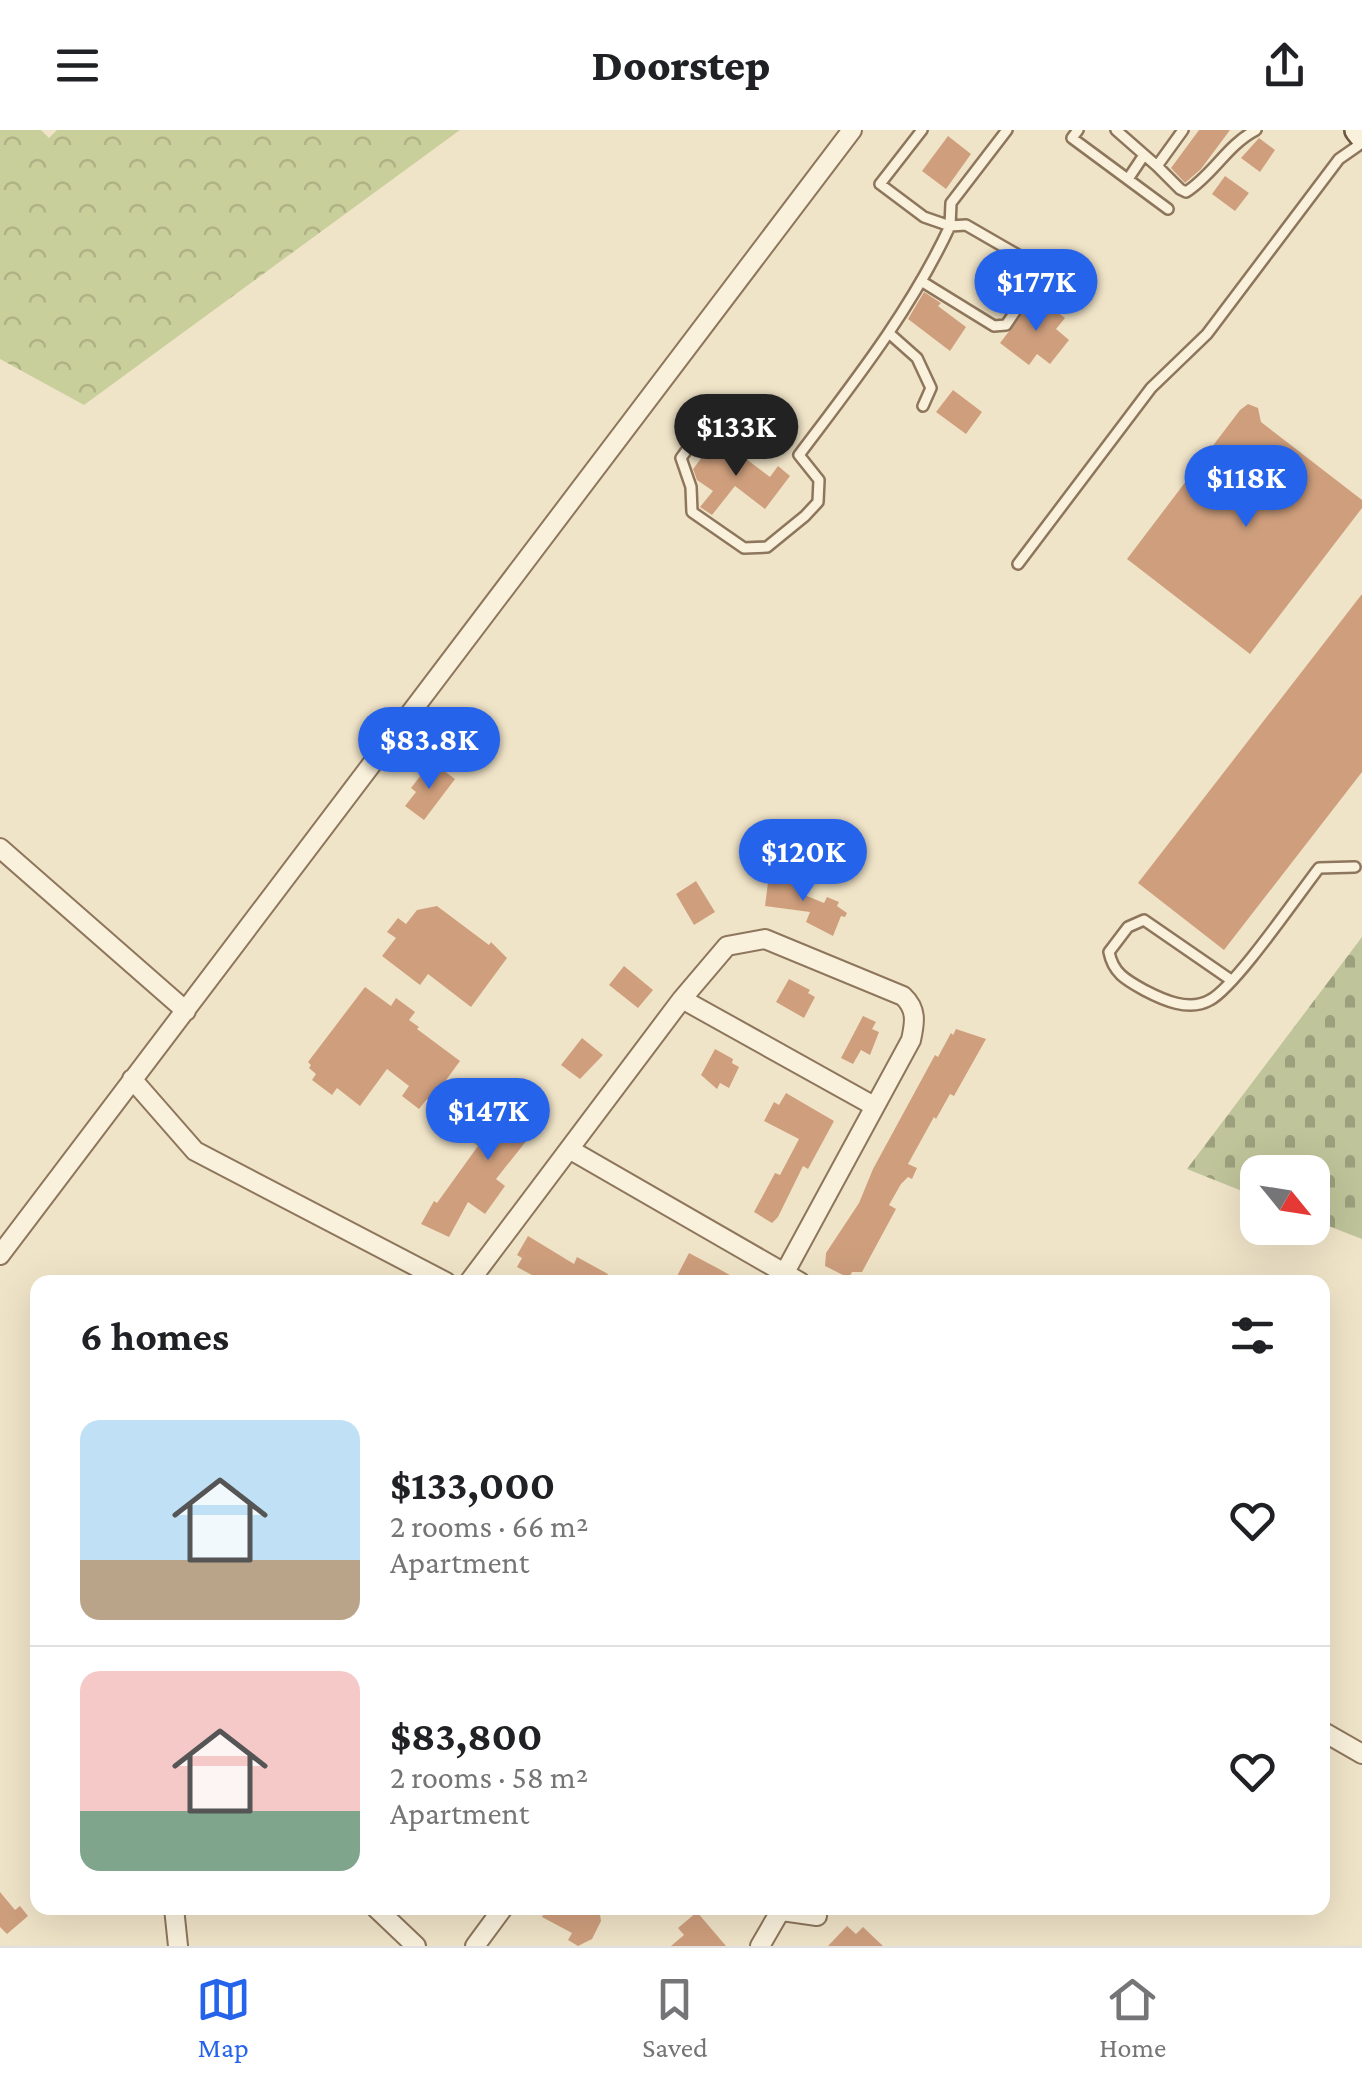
<!DOCTYPE html>
<html lang="en">
<head>
<meta charset="utf-8">
<style>
  :root { --surface:#fff; --page:#f6f6f6; --text:#202124; --muted:#757577; --line:#e0e0e0; --accent:#2563eb }
  body { margin:0; font-family:"Crimson Pro",serif; background:var(--page); color:var(--text); height:100vh; display:flex; flex-direction:column; font-size:38px; white-space:nowrap }
  * { box-sizing:border-box; margin:0 }
  p { font-size:32px; color:var(--muted) }
  .icon { flex:none; width:55px; height:55px; fill:none; stroke:currentColor; stroke-width:2; stroke-linecap:round; stroke-linejoin:round }
  .map { position:relative; flex:1; overflow:hidden }
  .panel { position:absolute; left:30px; top:1145px; width:1300px; height:640px; display:flex; flex-direction:column; background:var(--surface); border-radius:20px; box-shadow:0 10px 40px #0002 }
  .panel>* { flex:none }
  .needle { width:65px; rotate:120deg }
  .controls { position:absolute; left:1240px; top:1025px; display:grid; gap:20px }
  .controls a { display:grid; place-items:center; width:90px; height:90px; border-radius:20px; background:var(--surface); box-shadow:0 10px 40px #0002; font-size:50px }
  .price { position:absolute; translate:-50% -85px; padding:0 22px; border-radius:35px; background:var(--accent); color:#fff; font-size:32px; line-height:65px; filter:drop-shadow(0 2px 5px #0008) }
  .price::after { content:''; position:absolute; left:50%; top:60px; width:30px; height:22px; margin-left:-15px; background:inherit; clip-path:polygon(0 0,100% 0,50% 100%) }
  .price.active { background:#222; color:#fff }
  ul { padding:0; list-style:none }
  li { display:flex; align-items:center; gap:30px; height:250px; padding:0 50px }
  li+li { border-top:2px solid var(--line) }
  li span { display:grid; place-items:center; flex:none; width:280px; height:200px; border-radius:20px; color:#555 }
  li>.icon { margin-inline-start:auto }
  span .icon { width:120px; height:120px; fill:#fffc; stroke-width:1 }
  li b { font-size:42px }
  h2 { display:flex; justify-content:space-between; align-items:center; height:120px; padding:0 50px; font-size:42px }
  header { display:flex; justify-content:space-between; align-items:center; height:130px; padding:0 50px; background:var(--surface); font-size:45px; font-weight:800 }
  .dock { display:flex; justify-content:space-around; align-items:center; height:140px; border-top:2px solid var(--line); background:var(--surface); font-size:28px; color:var(--muted) }
  .dock a { display:grid; justify-items:center; gap:5px }
  .dock .active { color:var(--accent) }
  .map>svg:first-child { display:block }
  .forest { fill:url(#forest-crowns) }
  .cemetery { fill:url(#cemetery-stones) }
  .building { fill:#cf9f7d }
  .lines { fill:none; stroke-linecap:round; stroke-linejoin:round }
  .lane-casing { stroke:#8d765c; stroke-width:14 }
  .street-casing { stroke:#8d765c; stroke-width:22 }
  .secondary-casing { stroke:#6f573f; stroke-width:30 }
  .lane { stroke:#faf1dc; stroke-width:9 }
  .street { stroke:#faf1dc; stroke-width:18 }
  .secondary { stroke:#faf1dc; stroke-width:25 }
</style>
</head>
<body>
<header><svg class="icon" aria-label="menu" viewBox="0 0 24 24"><path d="M4 6h16M4 12h16M4 18h16"/></svg>Doorstep<svg class="icon" aria-label="share" viewBox="0 0 24 24"><path d="M12 15V3M7 8l5-5 5 5M5 13v7h14v-7"/></svg></header>
<div class="map">
<svg width="1362" height="1816" viewBox="0 0 1362 1816">
  <defs>
    <pattern id="forest-crowns" width="20" height="18" patternUnits="userSpaceOnUse" patternTransform="scale(2.5)"><rect width="20" height="18" fill="#c9cf9b"/><path d="M2 6a3 3 0 1 1 6 0M12 15a3 3 0 1 1 6 0" fill="none" stroke="#aeb285"/></pattern>
    <pattern id="cemetery-stones" width="16" height="16" patternUnits="userSpaceOnUse" patternTransform="scale(2.5)"><rect width="16" height="16" fill="#bfc49a"/><path d="M2 7V4a2 2 0 0 1 4 0v3zM10 15v-3a2 2 0 0 1 4 0v3z" fill="#9ca07d"/></pattern>
  </defs>
  <rect width="100%" height="100%" fill="#f0e4c8"/>
  <path class="forest" d="M0,0H41L49,8L57,0H460L84,275L0,229Z"/>
  <path class="cemetery" d="M1362,807V1109L1313,1090L1312,1042H1258L1257,1067L1187,1039Z"/>
  <path class="building" d="M1199,0H1230L1201,39L1185,53L1171,38Z
    M948,6L971,24L946,59L922,41Z
    M1259,8L1275,20L1260,42L1241,28Z
    M1225,46L1249,63L1235,81L1212,64Z
    M924,162L941,173L938,176L966,197L950,221L908,189Z
    M1036,166L1065,188L1056,199L1069,210L1050,234L1037,224L1029,235L1000,213Z
    M953,260L982,282L966,304L936,282Z
    M1248,274L1258,278L1261,292L1362,370V378L1250,524L1127,429L1240,280Z
    M710,317L725,329L733,319L770,347L778,336L790,346L765,379L735,356L712,385L700,377L713,361L697,350L693,339Z
    M1362,464V642L1224,820L1138,753Z
    M436,635L455,649L424,690L405,676L416,662L411,658L421,645L426,648Z
    M773,744L789,746V752L798,753L797,762L824,773L827,767L839,772L837,776L847,783L845,787L841,786L833,806L806,792L810,782L765,776L769,745Z
    M696,751L715,782L694,795L676,764Z
    M437,776L489,815L491,812L507,828L471,877L428,844L420,855L382,826L396,808L387,802L398,788L406,794L417,780Z
    M624,836L653,860L638,878L609,855Z
    M789,849L810,860L808,863L815,867L804,888L776,872Z
    M365,857L391,876L396,868L415,882L409,890L419,897L417,899L460,931L430,972L427,969L419,979L402,966L409,956L387,939L360,976L337,958L332,965L312,950L316,944L309,938L311,935L308,932Z
    M863,886L876,892L872,899L879,902L870,925L861,920L853,934L841,928Z
    M956,899L986,909L954,966L950,964L936,989L934,987L908,1034L917,1038L912,1049L908,1047L901,1054L889,1075L896,1079L862,1142H852L849,1148L825,1136L826,1123L859,1073L873,1039L935,925L938,927L951,903L953,905Z
    M582,908L603,925L580,949L561,935Z
    M715,919L733,929L732,933L739,937L729,958L720,953L717,959L701,945Z
    M526,954L544,967L540,973L546,978L543,983L546,986L496,1049L505,1056L485,1084L468,1072L449,1107L421,1094L434,1071L437,1073L478,1016L473,1012L492,985L501,992Z
    M786,963L834,991L808,1039L803,1036L778,1087L772,1093L754,1082L775,1043L780,1045L799,1009L764,991L774,972L779,975Z
    M528,1106L574,1134L577,1127L608,1144L603,1152H545L517,1137L522,1128L517,1125Z
    M689,1123L721,1140L742,1152H684L676,1148Z
    M0,1762L15,1780L20,1776L28,1786L7,1804L0,1797Z
    M547,1778H599L601,1791L592,1809L578,1816L568,1810L572,1803L542,1787Z
    M697,1782L726,1816H671L684,1805L678,1798Z
    M847,1796L856,1804L863,1797L883,1816H828Z"/>
  <g class="lines">
    <defs>
      <path id="lane" d="M1078,0L1072,8L1168,79
        M1116,0L1157,36L1183,0
        M1157,36L1180,59L1186,62C1213,45 1227,15 1256,0
        M1128,49L1144,25
        M921,151L994,196L1006,195L1035,152L1037,136L966,95L950,96L951,73L1007,0
        M890,204L917,228L931,258L923,276
        M689,317L681,328L691,357L692,382L744,418L767,417L805,386L818,372L819,350L799,325C854,252 911,180 950,96L924,87L880,54L922,0
        M1018,434L1151,258L1207,204L1339,29L1362,13
        M1231,850L1144,790L1128,797L1109,822C1113,843 1126,850 1144,860C1163,870 1189,882 1210,870C1235,857 1298,765 1319,738L1355,737"/>
      <path id="street" d="M0,718L186,881
        M682,869L874,976
        M132,949L195,1021L446,1152
        M569,1019L800,1152
        M0,1125L852,0
        M469,1152L682,869L727,816L765,809L903,866C917,879 915,892 911,910L784,1144
        M1322,1601L1362,1624
        M174,1778L178,1816
        M376,1778L416,1816
        M782,1781L817,1786
        M475,1816L503,1778
        M760,1816L782,1778"/>
      <path id="secondary" d="M1358,0L1362,5"/>
    </defs>
    <use href="#lane" class="lane-casing"/>
    <use href="#street" class="street-casing"/>
    <use href="#secondary" class="secondary-casing"/>
    <use href="#lane" class="lane"/>
    <use href="#street" class="street"/>
    <use href="#secondary" class="secondary"/>
  </g>
</svg>
<div class="controls">
<a><svg class="needle" viewBox="-14 -14 28 28"><path d="M0-13l5 13h-10z" fill="#e53935"/><path d="M0 13l5-13h-10z" fill="#757577"/></svg></a>
</div>
<b class="price" style="left:1036px;top:204px">$177K</b>
<b class="price active" style="left:736px;top:349px">$133K</b>
<b class="price" style="left:1246px;top:400px">$118K</b>
<b class="price" style="left:429px;top:662px">$83.8K</b>
<b class="price" style="left:803px;top:774px">$120K</b>
<b class="price" style="left:488px;top:1033px">$147K</b>
<section class="panel">
<h2>6 homes<svg class="icon" aria-label="filters" viewBox="0 0 24 24"><path d="M4 7h16M4 17h16"/><circle cx="9" cy="7" r="2"/><circle cx="15" cy="17" r="2"/></svg></h2>
<ul>
<li><span style="background:linear-gradient(#bfe0f5 70%,#b9a48a 0)"><svg class="icon" aria-label="home" viewBox="0 0 24 24"><path d="M3 11l9-7 9 7M6 9v11h12V9"/></svg></span><div><b>$133,000</b><p>2 rooms · 66 m²</p><p>Apartment</p></div><svg class="icon" aria-label="heart" viewBox="0 0 24 24"><path d="M12 20l-8-8c-3-5 5-10 8-4 3-6 11-1 8 4z"/></svg></li>
<li><span style="background:linear-gradient(#f6c9c9 70%,#7fa58c 0)"><svg class="icon" aria-label="home" viewBox="0 0 24 24"><path d="M3 11l9-7 9 7M6 9v11h12V9"/></svg></span><div><b>$83,800</b><p>2 rooms · 58 m²</p><p>Apartment</p></div><svg class="icon" aria-label="heart" viewBox="0 0 24 24"><path d="M12 20l-8-8c-3-5 5-10 8-4 3-6 11-1 8 4z"/></svg></li>
</ul>
</section>
</div>
<nav class="dock">
<a class="active"><svg class="icon" aria-label="map" viewBox="0 0 24 24"><path d="M3 6l6-2 6 2 6-2v14l-6 2-6-2-6 2zM9 4v14M15 6v14"/></svg>Map</a>
<a><svg class="icon" aria-label="saved" viewBox="0 0 24 24"><path d="M7 4h10v16l-5-4-5 4z"/></svg>Saved</a>
<a><svg class="icon" aria-label="home" viewBox="0 0 24 24"><path d="M3 11l9-7 9 7M6 9v11h12V9"/></svg>Home</a>
</nav>
</body>
</html>
